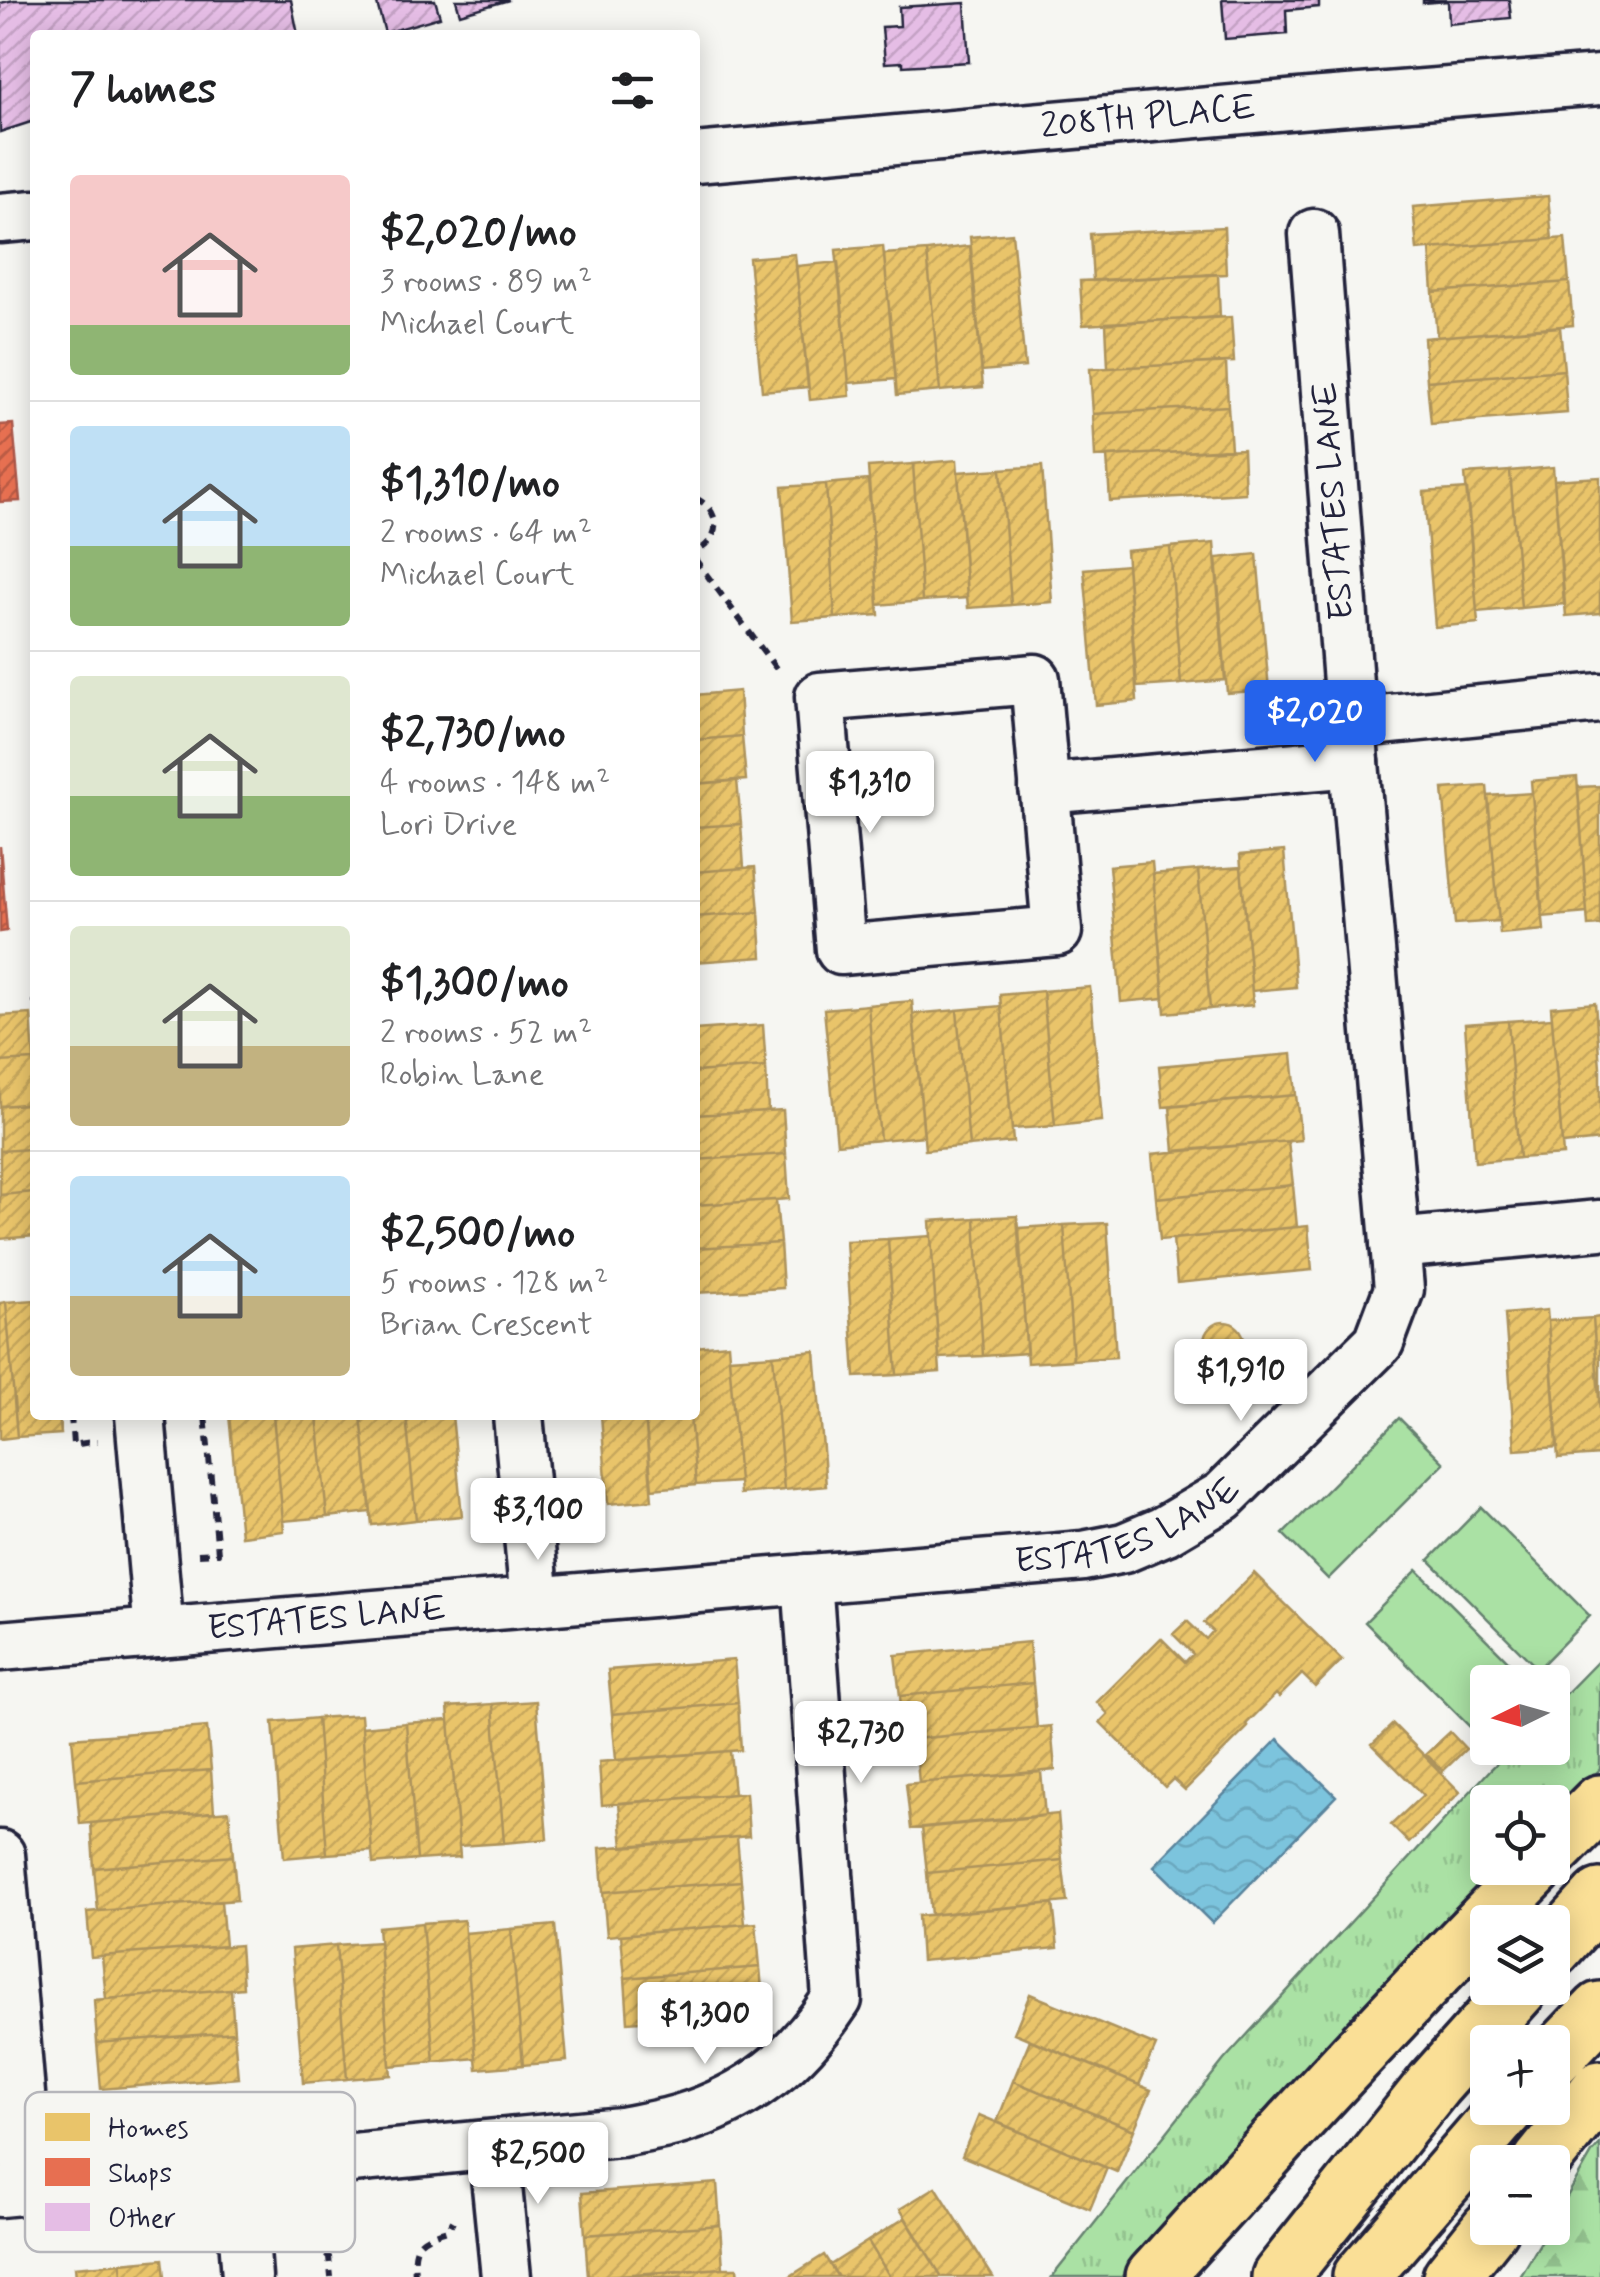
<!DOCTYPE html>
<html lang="en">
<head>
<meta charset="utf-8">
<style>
  :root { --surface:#fff; --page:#f6f6f6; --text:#202124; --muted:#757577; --line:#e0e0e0; --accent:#2563eb }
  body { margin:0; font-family:Mynerve,sans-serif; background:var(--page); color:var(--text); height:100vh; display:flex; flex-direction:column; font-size:38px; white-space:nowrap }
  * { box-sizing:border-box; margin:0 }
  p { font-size:32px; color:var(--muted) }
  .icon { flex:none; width:55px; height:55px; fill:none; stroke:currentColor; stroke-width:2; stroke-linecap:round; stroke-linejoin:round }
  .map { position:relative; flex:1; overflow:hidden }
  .panel { position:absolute; left:30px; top:30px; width:670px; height:1390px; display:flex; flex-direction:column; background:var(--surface); border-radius:10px; box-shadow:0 5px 25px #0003 }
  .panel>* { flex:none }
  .needle { width:65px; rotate:265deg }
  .tools { position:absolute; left:1470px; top:1665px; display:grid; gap:20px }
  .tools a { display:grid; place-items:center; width:100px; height:100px; border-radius:10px; background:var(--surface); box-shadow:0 5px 25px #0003; font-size:50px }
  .price { position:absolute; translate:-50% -85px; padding:0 22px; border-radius:10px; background:#fff; color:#222; font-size:32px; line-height:65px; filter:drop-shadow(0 2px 5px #0008) }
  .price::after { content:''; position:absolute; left:50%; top:60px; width:30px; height:22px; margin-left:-15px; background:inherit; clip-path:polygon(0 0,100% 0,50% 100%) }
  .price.selected { background:var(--accent); color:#fff }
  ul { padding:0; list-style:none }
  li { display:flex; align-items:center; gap:30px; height:250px; padding:0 40px }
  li+li { border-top:2px solid var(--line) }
  li span { display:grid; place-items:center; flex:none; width:280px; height:200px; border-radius:10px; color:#555 }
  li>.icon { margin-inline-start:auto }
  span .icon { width:120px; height:120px; fill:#fffc; stroke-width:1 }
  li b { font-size:42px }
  h2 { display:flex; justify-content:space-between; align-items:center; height:120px; padding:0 40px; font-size:42px }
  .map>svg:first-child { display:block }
  .grass { fill:url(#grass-tufts); stroke:#668270; stroke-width:2.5 }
  .forest { fill:url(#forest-firs); stroke:#668270; stroke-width:2.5 }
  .green { fill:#aae1a4; stroke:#668270; stroke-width:2.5 }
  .water { fill:url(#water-waves); stroke:#58839c; stroke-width:2.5 }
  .homes { fill:url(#homes-hatch); stroke:#ad935c; stroke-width:2.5 }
  .shops { fill:url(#shops-hatch); stroke:#ac584a; stroke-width:2.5 }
  .building { fill:url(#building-hatch); stroke:#22223b; stroke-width:2.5 }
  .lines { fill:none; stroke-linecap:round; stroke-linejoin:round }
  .minor-casing { stroke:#22223b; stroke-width:55 }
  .highway-casing { stroke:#22223b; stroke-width:62 }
  .path { stroke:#22223b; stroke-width:6; stroke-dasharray:10 8; stroke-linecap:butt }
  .minor { stroke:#f6f6f2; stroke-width:48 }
  .highway { stroke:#fadf96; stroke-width:55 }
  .labels { text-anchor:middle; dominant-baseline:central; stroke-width:10; stroke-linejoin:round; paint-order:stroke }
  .street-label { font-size:35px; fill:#22223b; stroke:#f6f6f2 }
  .key { fill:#f6f6f2; stroke:#b6b6bb; stroke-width:2.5 }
  .key-label { font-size:28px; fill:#22223b }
</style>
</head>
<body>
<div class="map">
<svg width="1600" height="2277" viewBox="0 0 1600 2277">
  <defs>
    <pattern id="grass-tufts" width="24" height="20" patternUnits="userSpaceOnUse" patternTransform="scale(2.5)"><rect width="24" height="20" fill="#aae1a4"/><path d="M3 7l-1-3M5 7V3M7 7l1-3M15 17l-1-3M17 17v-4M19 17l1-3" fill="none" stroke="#92c18e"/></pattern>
    <pattern id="forest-firs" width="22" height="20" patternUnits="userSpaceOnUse" patternTransform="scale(2.5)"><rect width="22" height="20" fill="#aae1a4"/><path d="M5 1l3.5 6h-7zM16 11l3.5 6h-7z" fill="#92c18e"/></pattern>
    <pattern id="water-waves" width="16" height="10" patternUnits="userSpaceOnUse" patternTransform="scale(2.5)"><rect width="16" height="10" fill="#7cc4dd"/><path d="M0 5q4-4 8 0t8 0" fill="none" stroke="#6ba8bf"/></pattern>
    <pattern id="homes-hatch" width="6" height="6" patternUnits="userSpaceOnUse" patternTransform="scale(2.5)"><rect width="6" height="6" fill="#e9c46a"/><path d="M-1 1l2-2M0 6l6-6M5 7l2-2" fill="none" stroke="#c8a85d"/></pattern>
    <pattern id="shops-hatch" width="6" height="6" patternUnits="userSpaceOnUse" patternTransform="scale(2.5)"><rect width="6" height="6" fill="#e76f51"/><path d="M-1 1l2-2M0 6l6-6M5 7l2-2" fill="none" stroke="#bb5b44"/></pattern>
    <pattern id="building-hatch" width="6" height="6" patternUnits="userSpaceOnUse" patternTransform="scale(2.5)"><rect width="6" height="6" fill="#e5bde5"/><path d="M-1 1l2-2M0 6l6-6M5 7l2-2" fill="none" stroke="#c4a2c5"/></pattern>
  </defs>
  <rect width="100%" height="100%" fill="#f6f6f2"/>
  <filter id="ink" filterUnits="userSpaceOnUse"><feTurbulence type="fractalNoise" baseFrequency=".01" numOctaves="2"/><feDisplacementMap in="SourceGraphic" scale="20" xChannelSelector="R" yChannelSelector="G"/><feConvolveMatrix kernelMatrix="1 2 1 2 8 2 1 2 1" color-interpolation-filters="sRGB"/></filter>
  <g filter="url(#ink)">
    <path class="grass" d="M1600,1659V1769L1553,1819L1552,1802H1488V1868H1506L1122,2277H1052L1224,2060L1491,1769L1512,1748H1552L1553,1707Z"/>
    <path class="forest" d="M1600,2144V2277H1520L1549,2228H1552L1553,2221L1592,2153Z"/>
    <path class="green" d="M1399,1418L1444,1463L1328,1579L1283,1534Z
      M1481,1507L1590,1616L1538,1669L1429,1560Z
      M1417,1570L1526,1679L1523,1682H1488L1487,1718L1474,1731L1365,1622Z"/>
    <path class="water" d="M1278,1739L1336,1796L1212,1923L1154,1866Z"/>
    <path class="homes" d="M1548,196L1552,239L1417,250L1413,207Z
      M1224,227L1226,274L1093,281L1090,234Z
      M1012,233L1025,367L982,371L970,237Z
      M1565,238L1569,282L1433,292L1430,249Z
      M883,246L896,379L849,383L836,250Z
      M970,246L983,387L940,391L927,251Z
      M927,251L940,391L897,395L884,254Z
      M795,254L808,387L762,391L749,258Z
      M838,262L850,396L810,400L796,266Z
      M1218,274L1220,317L1083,325L1080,281Z
      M1569,282L1573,325L1437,337L1433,292Z
      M1231,317L1234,362L1108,368L1106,323Z
      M696,325L701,369H695V326Z
      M1560,327L1564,370L1427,381L1424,338Z
      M1226,362L1228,406L1093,414L1090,369Z
      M1564,370L1567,413L1431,424L1427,381Z
      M1228,406L1231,449L1095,457L1093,414Z
      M1243,449L1245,493L1110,501L1107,456Z
      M957,460L967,598L922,601L913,464Z
      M913,464L922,601L878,605L868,467Z
      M1042,466L1052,602L1011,605L1001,469Z
      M1553,467L1564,604L1521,608L1510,471Z
      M1001,469L1011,605L968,608L958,472Z
      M1510,471L1521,608L1477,612L1465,474Z
      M1600,477V613L1566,616L1554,480Z
      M868,480L879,615L835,618L826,484Z
      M826,484L835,618L792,621L782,487Z
      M1467,489L1478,623L1435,627L1424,492Z
      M1214,543L1225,680L1181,684L1170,547Z
      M1170,547L1181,684L1137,687L1126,551Z
      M1257,554L1269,690L1227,693L1216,558Z
      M1127,565L1137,701L1096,705L1084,569Z
      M739,691L742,736L695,740V695Z
      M742,736L746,780L695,784V740Z
      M1577,777L1587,913L1542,917L1531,781Z
      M737,780L741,824L695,827V784Z
      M1487,786L1499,921L1455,924L1443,789Z
      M1600,786V925L1588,926L1578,787Z
      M1532,793L1544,930L1500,934L1488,796Z
      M741,824L744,868L695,872V827Z
      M1284,851L1296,987L1252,991L1240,855Z
      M1152,862L1164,998L1121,1002L1109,866Z
      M755,867L759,912L695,917V872Z
      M1241,867L1253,1005L1210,1009L1198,870Z
      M1198,870L1210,1009L1165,1013L1153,874Z
      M759,912L762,957L695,962V917Z
      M1090,987L1102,1121L1055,1126L1043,991Z
      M1043,991L1055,1126L1012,1129L1000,995Z
      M912,1001L924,1136L880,1140L868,1005Z
      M1595,1003L1600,1067V1140L1562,1144L1551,1007Z
      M868,1005L880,1140L837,1144L824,1009Z
      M1001,1006L1013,1142L969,1146L957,1010Z
      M957,1010L969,1146L925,1150L913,1014Z
      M31,1014L34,1060L0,1062V1016Z
      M1552,1018L1563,1155L1519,1158L1508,1021Z
      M1508,1021L1519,1158L1475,1162L1465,1024Z
      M763,1025L766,1067L695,1072V1030Z
      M1292,1054L1296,1095L1163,1107L1159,1066Z
      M34,1060L35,1103L0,1106V1062Z
      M766,1067L768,1111L695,1115V1072Z
      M1296,1095L1301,1140L1174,1151L1170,1107Z
      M28,1104L31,1149L0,1151V1106Z
      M783,1110L786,1154L695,1160V1115Z
      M1288,1141L1293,1185L1156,1198L1152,1154Z
      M31,1149L34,1192L0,1195V1151Z
      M786,1154L789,1199L695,1205V1160Z
      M1293,1185L1297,1227L1160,1240L1156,1198Z
      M35,1192V1236L0,1239V1195Z
      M776,1200L780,1243L695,1248V1205Z
      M1017,1216L1027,1353L983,1356L975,1218Z
      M975,1218L983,1356L939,1358L930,1221Z
      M1107,1223L1116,1357L1073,1360L1064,1225Z
      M1064,1225L1073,1360L1027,1363L1019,1228Z
      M1308,1226L1312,1270L1177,1283L1173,1239Z
      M931,1236L940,1372L897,1375L888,1239Z
      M888,1239L897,1375L855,1377L846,1241Z
      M780,1243L783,1288L695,1293V1248Z
      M35,1300V1415H59L61,1434L17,1437L6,1302Z
      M6,1302L17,1437L0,1439V1303Z
      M1547,1310L1558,1447L1515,1450L1505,1314Z
      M1600,1317V1412L1593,1318Z
      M1593,1318L1600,1412V1455L1558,1458L1548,1321Z
      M1204 1342a20 20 0 1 1 40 0a20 20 0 1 1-40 0Z
      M728,1344L739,1482L696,1485L690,1415H695V1347Z
      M815,1351L826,1486L784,1490L773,1355Z
      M773,1355L784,1490L740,1494L729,1358Z
      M229,1415H273L284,1531L241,1536Z
      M273,1415H317L327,1517L283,1521Z
      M317,1415H361L371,1512L327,1517Z
      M361,1415H406L416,1520L372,1525Z
      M406,1415H452L462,1516L416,1520Z
      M601,1415H645L652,1500L608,1504Z
      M645,1415H690L696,1485L652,1489Z
      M1254,1573L1342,1660L1315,1687L1302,1674L1279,1697L1276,1694L1246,1724L1248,1727L1185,1790L1173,1779L1165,1787L1100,1722L1108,1714L1097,1702L1161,1638L1185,1662L1193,1654L1173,1634L1187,1621L1206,1639L1213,1631L1204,1623Z
      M1029,1642L1033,1683L900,1696L895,1655Z
      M734,1660L738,1703L612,1714L608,1670Z
      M1033,1683L1037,1728L904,1740L900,1696Z
      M536,1701L547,1839L504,1843L493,1704Z
      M738,1703L741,1750L616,1760L612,1714Z
      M493,1704L504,1843L459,1846L448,1707Z
      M361,1715L372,1851L327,1854L317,1718Z
      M317,1718L327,1854L284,1858L273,1722Z
      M449,1720L460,1857L417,1860L406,1723Z
      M406,1723L417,1860L373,1864L362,1727Z
      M1393,1724L1460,1792L1409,1843L1391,1825L1423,1795L1372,1744Z
      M1051,1726L1055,1770L919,1783L915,1739Z
      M207,1727L211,1770L76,1781L72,1738Z
      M1450,1732L1466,1749L1443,1771L1426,1754Z
      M730,1751L734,1794L602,1805L599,1762Z
      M211,1770L214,1812L80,1824L76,1781Z
      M1041,1772L1045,1816L911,1829L906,1784Z
      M746,1793L749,1836L623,1847L619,1803Z
      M229,1811L233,1856L94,1868L91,1823Z
      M1058,1814L1062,1860L927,1873L922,1827Z
      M737,1837L741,1881L603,1892L600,1848Z
      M233,1856L237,1900L98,1911L94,1868Z
      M1062,1860L1067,1902L931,1915L927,1873Z
      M741,1881L745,1924L607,1936L603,1892Z
      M221,1901L225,1946L91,1957L87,1912Z
      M1053,1903L1058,1948L921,1961L918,1916Z
      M464,1920L476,2058L434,2062L422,1923Z
      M422,1923L434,2062L390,2066L378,1927Z
      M756,1923L760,1967L625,1978L621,1935Z
      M555,1925L567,2061L523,2065L511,1929Z
      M511,1929L523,2065L477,2069L465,1933Z
      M379,1942L391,2075L347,2079L336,1945Z
      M240,1945L243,1988L106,1999L102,1956Z
      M336,1945L347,2079L303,2083L292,1949Z
      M760,1967L764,2012L628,2022L625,1978Z
      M231,1989L234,2032L97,2043L94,2000Z
      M1030,1994L1156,2046L1139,2085L1014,2033Z
      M234,2032L238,2078L101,2089L97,2043Z
      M1030,2040L1151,2090L1134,2130L1013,2081Z
      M1013,2081L1134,2130L1117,2172L997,2122Z
      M979,2115L1107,2168L1090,2209L962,2156Z
      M717,2183L720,2225L585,2235L582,2193Z
      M936,2187L993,2277H942L900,2209Z
      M905,2218L942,2277H890L868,2241Z
      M720,2225L723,2268L588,2277L585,2235Z
      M868,2241L890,2277H838L830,2265Z
      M824,2255L838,2277H789Z
      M163,2259L165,2277H122L121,2263Z
      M121,2263L122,2277H76L75,2267Z
      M723,2268H737L738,2277H607Z"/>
    <path class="shops" d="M13,424L20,501L0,502V425Z
      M0,846L7,931L0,932Z"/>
    <path class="building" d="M14,0H291L298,35H35V127L34,121L0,132V3Z
      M376,0H435L440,17L385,33Z
      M456,0H509L460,14Z
      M1222,0H1319V7L1286,10L1287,34L1225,39Z
      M1423,0H1509L1511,18L1449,24L1448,1L1423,3Z
      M965,3L969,62L903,66V62L885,63L882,27L900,26L899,7Z"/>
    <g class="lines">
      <defs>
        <g id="minor">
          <path id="s1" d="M695,158L1310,103L1600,80"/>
          <path d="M0,218L35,215"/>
          <path d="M1035,679L1057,931L841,950L820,697Z"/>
          <path d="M1351,723L1600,698"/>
          <path d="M1044,789L1354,762"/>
          <path d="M1395,1244L1600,1225"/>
          <path d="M140,1415L159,1633"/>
          <path d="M518,1415L535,1602"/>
          <path id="s2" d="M0,1646L1038,1560L1083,1556L1124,1548L1164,1531L1223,1496L1379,1342L1399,1289L1354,762L1314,234"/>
          <path d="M0,1855L28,2189"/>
          <path d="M493,2146L506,2277"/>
          <path d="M239,2170L247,2277"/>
          <path d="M0,2192L621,2132C641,2128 662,2125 681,2119C751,2097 797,2060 837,1999L807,1579"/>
        </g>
        <path id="highway" d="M1552,1851L1600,1803
          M1552,1950L1600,1897
          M1552,2060L1600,2010
          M1541,2162L1600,2089
          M1154,2277C1279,2138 1405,2000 1536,1868
          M1280,2277L1434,2084L1520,1988
          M1361,2277L1507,2108
          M1451,2277L1490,2228"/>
      </defs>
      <use href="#minor" class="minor-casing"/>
      <use href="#highway" class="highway-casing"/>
      <path class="path" d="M695,498C722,510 722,540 695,552
        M695,559L778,671
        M32,1001H35
        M71,1415L73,1445L97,1441
        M198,1554L218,1553L205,1415
        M289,2215L329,2257L331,2277
        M415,2277C413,2244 416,2239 448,2230L453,2221"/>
      <use href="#minor" class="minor"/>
      <use href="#highway" class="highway"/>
    </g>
  </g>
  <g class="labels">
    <g class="street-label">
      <text stroke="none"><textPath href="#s1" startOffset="455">208TH PLACE</textPath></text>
      <text transform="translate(1334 501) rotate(-94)">ESTATES LANE</text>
      <text stroke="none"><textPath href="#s2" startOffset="1138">ESTATES LANE</textPath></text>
      <text stroke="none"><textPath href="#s2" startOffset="328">ESTATES LANE</textPath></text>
    </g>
  </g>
  <rect x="25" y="2092" width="330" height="160" rx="15" class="key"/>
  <rect x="45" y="2113" width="45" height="28" fill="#e9c46a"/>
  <rect x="45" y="2158" width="45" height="28" fill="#e76f51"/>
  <rect x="45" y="2203" width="45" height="28" fill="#e5bde5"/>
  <g class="key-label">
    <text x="108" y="2137">Homes</text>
    <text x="108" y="2182">Shops</text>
    <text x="108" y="2227">Other</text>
  </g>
</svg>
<div class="tools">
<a><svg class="needle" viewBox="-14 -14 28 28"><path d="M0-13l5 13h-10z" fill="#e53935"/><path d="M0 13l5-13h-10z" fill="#757577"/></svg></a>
<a><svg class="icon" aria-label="locate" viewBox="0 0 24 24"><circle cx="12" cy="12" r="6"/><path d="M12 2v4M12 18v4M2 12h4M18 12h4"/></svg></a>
<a><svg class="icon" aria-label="layers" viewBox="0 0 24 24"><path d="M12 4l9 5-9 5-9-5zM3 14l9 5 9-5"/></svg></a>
<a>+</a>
<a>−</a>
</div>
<b class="price selected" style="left:1315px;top:765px">$2,020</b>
<b class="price" style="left:870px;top:836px">$1,310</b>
<b class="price" style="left:1241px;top:1424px">$1,910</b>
<b class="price" style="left:538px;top:1563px">$3,100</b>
<b class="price" style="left:861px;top:1786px">$2,730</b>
<b class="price" style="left:705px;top:2067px">$1,300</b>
<b class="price" style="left:538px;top:2207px">$2,500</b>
<section class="panel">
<h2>7 homes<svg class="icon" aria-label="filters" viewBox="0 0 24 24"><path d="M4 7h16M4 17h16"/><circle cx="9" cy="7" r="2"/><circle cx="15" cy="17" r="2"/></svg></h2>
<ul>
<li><span style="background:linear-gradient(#f6c9c9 75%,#8fb573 0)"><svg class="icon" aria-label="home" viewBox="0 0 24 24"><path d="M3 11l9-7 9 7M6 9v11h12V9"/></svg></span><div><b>$2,020/mo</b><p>3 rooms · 89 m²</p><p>Michael Court</p></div></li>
<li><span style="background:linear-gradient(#bfe0f5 60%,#8fb573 0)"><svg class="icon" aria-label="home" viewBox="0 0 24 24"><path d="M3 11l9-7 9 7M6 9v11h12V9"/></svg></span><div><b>$1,310/mo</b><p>2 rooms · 64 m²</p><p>Michael Court</p></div></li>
<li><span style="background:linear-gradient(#dfe7d0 60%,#8fb573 0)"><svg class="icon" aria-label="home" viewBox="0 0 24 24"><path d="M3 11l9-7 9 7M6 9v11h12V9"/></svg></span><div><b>$2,730/mo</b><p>4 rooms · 148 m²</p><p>Lori Drive</p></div></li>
<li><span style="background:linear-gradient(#dfe7d0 60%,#c2b280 0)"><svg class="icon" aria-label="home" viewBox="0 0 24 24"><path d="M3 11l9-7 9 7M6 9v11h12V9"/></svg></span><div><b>$1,300/mo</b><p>2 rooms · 52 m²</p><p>Robin Lane</p></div></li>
<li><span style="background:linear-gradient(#bfe0f5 60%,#c2b280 0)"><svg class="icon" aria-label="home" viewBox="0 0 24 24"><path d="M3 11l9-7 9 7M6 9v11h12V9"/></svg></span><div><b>$2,500/mo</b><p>5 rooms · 128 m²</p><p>Brian Crescent</p></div></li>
</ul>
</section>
</div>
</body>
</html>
